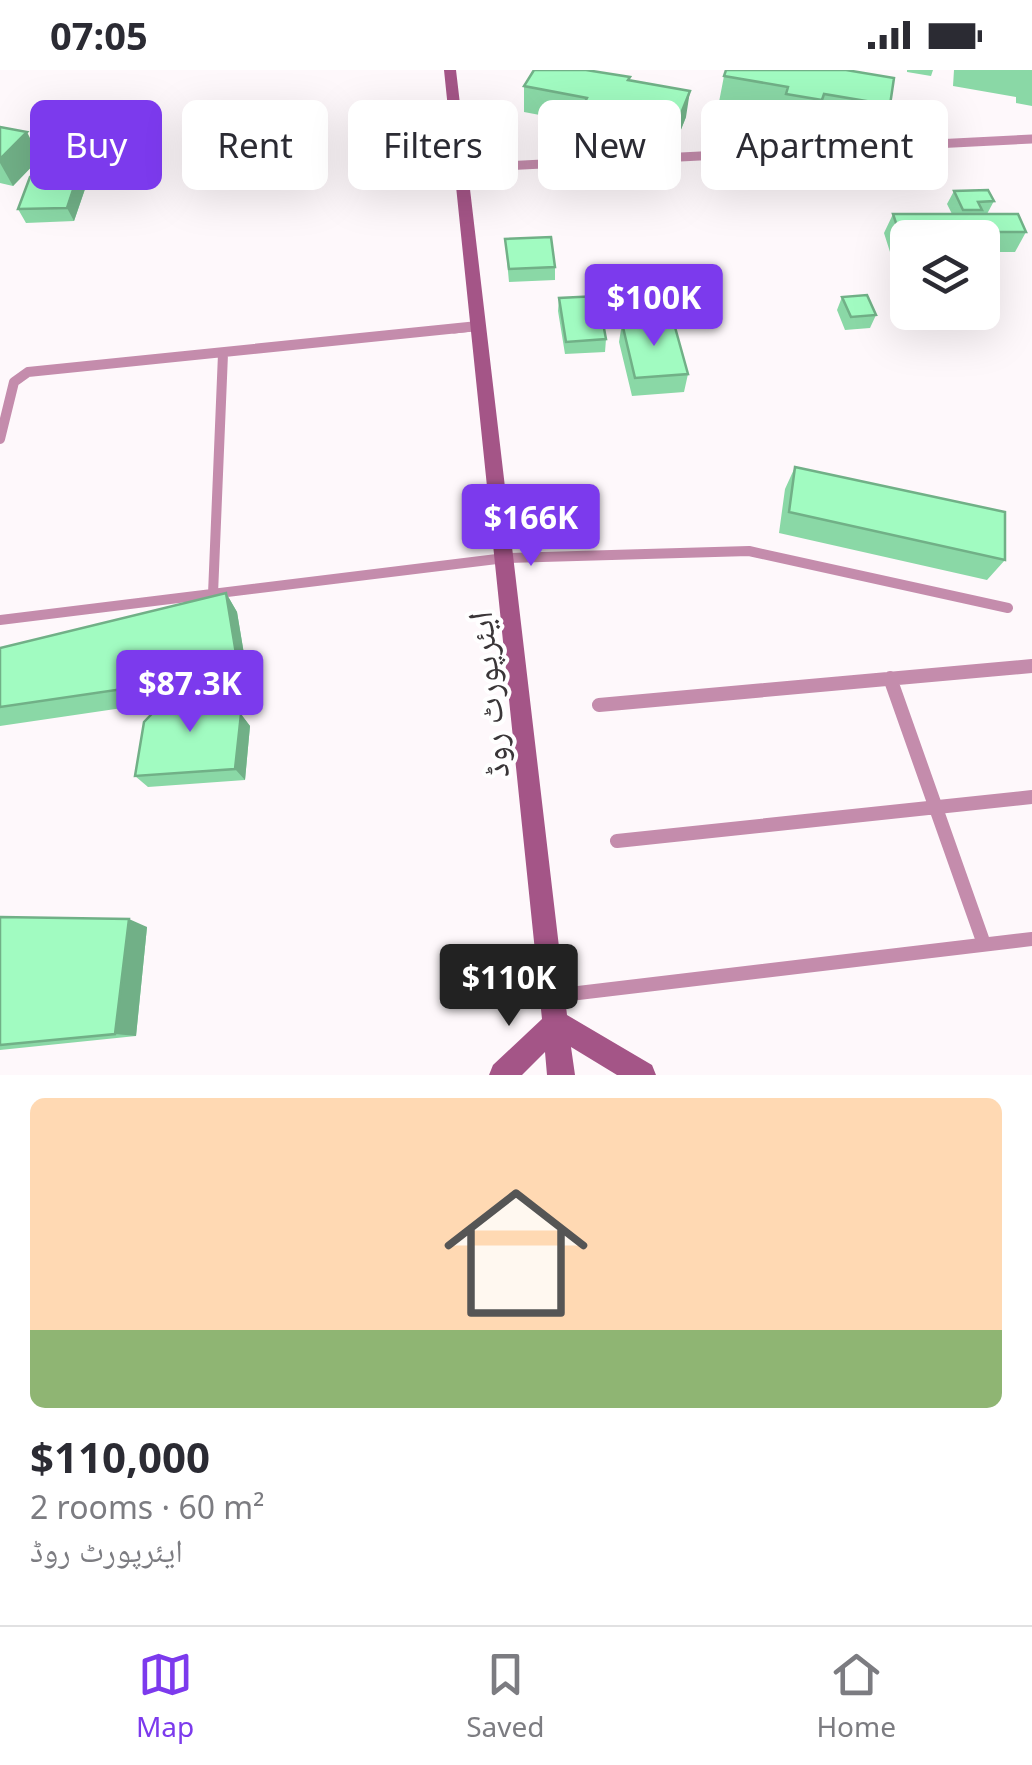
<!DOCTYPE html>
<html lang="en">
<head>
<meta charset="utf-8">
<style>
  :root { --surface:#fff; --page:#f7f7f7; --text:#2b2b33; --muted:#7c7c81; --line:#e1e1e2; --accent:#7c3aed }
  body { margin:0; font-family:"Noto Sans","Noto Naskh Arabic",sans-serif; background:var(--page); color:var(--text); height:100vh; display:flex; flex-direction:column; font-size:38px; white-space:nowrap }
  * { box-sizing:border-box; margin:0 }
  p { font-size:32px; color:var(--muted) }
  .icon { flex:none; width:55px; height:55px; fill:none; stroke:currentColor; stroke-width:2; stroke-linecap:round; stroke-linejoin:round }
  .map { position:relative; height:1005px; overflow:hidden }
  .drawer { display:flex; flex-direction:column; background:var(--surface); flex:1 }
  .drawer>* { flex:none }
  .hud { position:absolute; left:30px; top:30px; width:972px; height:90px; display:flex; gap:20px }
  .buttons { position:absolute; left:890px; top:150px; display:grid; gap:20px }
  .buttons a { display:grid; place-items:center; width:110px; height:110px; border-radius:15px; background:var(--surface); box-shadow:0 10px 40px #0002; font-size:50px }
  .price { position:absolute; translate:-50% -85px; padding:0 22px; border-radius:10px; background:var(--accent); color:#fff; font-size:32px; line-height:65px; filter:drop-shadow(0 2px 5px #0008) }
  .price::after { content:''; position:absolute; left:50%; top:60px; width:30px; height:22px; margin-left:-15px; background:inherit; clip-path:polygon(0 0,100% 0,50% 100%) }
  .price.current { background:#222; color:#fff }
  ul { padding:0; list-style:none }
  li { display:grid; align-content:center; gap:20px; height:530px; padding:0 30px }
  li+li { border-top:2px solid var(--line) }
  li span { display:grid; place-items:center; height:310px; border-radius:15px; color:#555 }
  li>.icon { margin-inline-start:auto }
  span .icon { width:180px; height:180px; fill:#fffc; stroke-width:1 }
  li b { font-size:42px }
  .chip { padding:0 35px; border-radius:15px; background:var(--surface); box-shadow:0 10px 40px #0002; font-size:35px; line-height:90px }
  .chip.current { background:var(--accent); color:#fff }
  .status { display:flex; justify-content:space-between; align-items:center; height:70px; padding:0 50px; background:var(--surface); direction:ltr }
  .status svg { height:28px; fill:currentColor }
  .tab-bar { display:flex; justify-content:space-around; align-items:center; height:140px; border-top:2px solid var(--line); background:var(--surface); font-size:28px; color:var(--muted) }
  .tab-bar a { display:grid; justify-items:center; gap:5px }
  .tab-bar .current { color:var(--accent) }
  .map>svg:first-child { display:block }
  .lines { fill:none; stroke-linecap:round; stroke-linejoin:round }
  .lane-far2 { stroke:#c48cac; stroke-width:9 }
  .lane-far1 { stroke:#c48cac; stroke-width:10 }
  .lane { stroke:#c48cac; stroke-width:14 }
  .secondary { fill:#a45587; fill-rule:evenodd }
  .wall { fill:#8ad8a6 }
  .shaded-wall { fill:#71b087 }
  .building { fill:#a1fbc1; stroke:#71b087; stroke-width:2.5 }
  .labels { text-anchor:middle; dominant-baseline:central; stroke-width:8; stroke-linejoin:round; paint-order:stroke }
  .street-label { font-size:35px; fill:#3a3638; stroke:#fff }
</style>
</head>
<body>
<div class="status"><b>07:05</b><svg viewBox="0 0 49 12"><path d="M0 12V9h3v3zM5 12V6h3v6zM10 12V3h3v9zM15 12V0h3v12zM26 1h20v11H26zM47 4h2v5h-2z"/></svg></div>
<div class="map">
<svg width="1032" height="1005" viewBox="0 0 1032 1005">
  <rect width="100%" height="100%" fill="#fef8fb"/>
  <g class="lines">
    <path class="lane-far2" d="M462,98L1032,69
      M454,259L480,256"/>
    <path class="lane-far1" d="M0,369L14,312L28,302L478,256
      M213,524L223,284
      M0,550L505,488L749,481L1008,538"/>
    <path class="lane" d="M890,608L984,874
      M599,635L1032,596
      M617,771L1032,727
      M553,926L1032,869"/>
    <path class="secondary" d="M444,0H456L567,945L652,995L656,1005H617L571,977L575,1005H547L545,982L522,1005H489L493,995L542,949Z"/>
  </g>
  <path class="wall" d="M907,0H933L931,6L907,2Z
    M954,0H1032V36L1016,33V27L953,16Z
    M724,6L890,35L880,61L816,50L814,56L779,50L781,42L719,32Z
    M629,10L686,47L676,72L616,61L613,67L581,62L582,53L524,42V16Z
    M0,57L40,88L13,116L0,113Z
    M845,82L908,104L902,118L851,120L840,95Z
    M78,105L85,119L74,151L26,153L18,139Z
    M954,121L994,131L987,144L1026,162L1015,182H982V168H908V182H890L884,163L893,144H952L947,134Z
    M505,169L555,197V210L509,212Z
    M842,227L876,245L870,258L845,260L837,240Z
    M559,228L606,269L605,282L565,284L558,241Z
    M622,253L688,304L684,322L632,326L619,272Z
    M795,397L1005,490L987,510L779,463L785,419Z
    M226,523L237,542L250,620L224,623L250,656L245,710L148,717L135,706L163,632L0,656V578Z
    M0,847L147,857L136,966L0,980Z"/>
  <path class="shaded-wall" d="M690,21L686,47L676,72L680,46Z
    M618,35L616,61L613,67L615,42Z
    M27,62L40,88L13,116L0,93V89Z
    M78,105L85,119L74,151L67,138Z
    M226,523L237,542L250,620L239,602Z
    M241,644L250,656L245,710L235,699Z
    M129,849L147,857L136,966L115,964Z"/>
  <path class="building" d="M534,0H586L630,7L628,10L690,21L680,46L618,35L615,42L583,36L587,28L524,16Z
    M726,0H846L894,8L890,35L824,24L822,30L786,24L788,17L724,6Z
    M0,57L27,62L0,89Z
    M896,80L908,104L856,107L845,82Z
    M78,105L67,138L18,139L30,107Z
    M988,120L994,131L978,132L982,140H963L954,121Z
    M893,144H1018L1026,162H899Z
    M551,167L555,197L509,199L505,169Z
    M867,225L876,245L851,247L842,227Z
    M598,226L606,269L566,272L559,228Z
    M673,250L688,304L635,308L622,253Z
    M795,397L1005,442V490L789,442Z
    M226,523L239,602L0,637V578Z
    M219,617L241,644L235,699L135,706L144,652L172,623Z
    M0,847L129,849L115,964L0,975Z"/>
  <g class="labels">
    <g class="street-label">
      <text transform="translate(487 625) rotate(-96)">ایئرپورٹ روڈ</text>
    </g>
  </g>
</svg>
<div class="buttons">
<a><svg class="icon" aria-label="layers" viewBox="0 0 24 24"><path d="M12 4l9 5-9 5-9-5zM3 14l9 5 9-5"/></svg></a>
</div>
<b class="price" style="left:654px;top:279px">$100K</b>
<b class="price" style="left:531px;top:499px">$166K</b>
<b class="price" style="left:190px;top:665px">$87.3K</b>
<b class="price current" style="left:509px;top:959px">$110K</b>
<div class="hud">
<a class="chip current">Buy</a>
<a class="chip">Rent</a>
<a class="chip">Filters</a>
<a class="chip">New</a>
<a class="chip">Apartment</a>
</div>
</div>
<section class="drawer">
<ul>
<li><span style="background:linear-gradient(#ffd9b3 75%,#8fb573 0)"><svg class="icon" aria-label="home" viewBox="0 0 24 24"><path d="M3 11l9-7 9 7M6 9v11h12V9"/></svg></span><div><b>$110,000</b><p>2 rooms · 60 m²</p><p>ایئرپورٹ روڈ</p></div></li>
</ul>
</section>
<nav class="tab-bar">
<a class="current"><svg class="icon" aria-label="map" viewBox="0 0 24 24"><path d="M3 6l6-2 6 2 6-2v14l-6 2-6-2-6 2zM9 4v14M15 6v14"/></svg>Map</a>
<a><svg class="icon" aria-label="saved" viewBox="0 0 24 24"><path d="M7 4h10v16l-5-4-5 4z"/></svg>Saved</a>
<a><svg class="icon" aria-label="home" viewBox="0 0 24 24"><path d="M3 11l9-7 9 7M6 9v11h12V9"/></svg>Home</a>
</nav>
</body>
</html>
